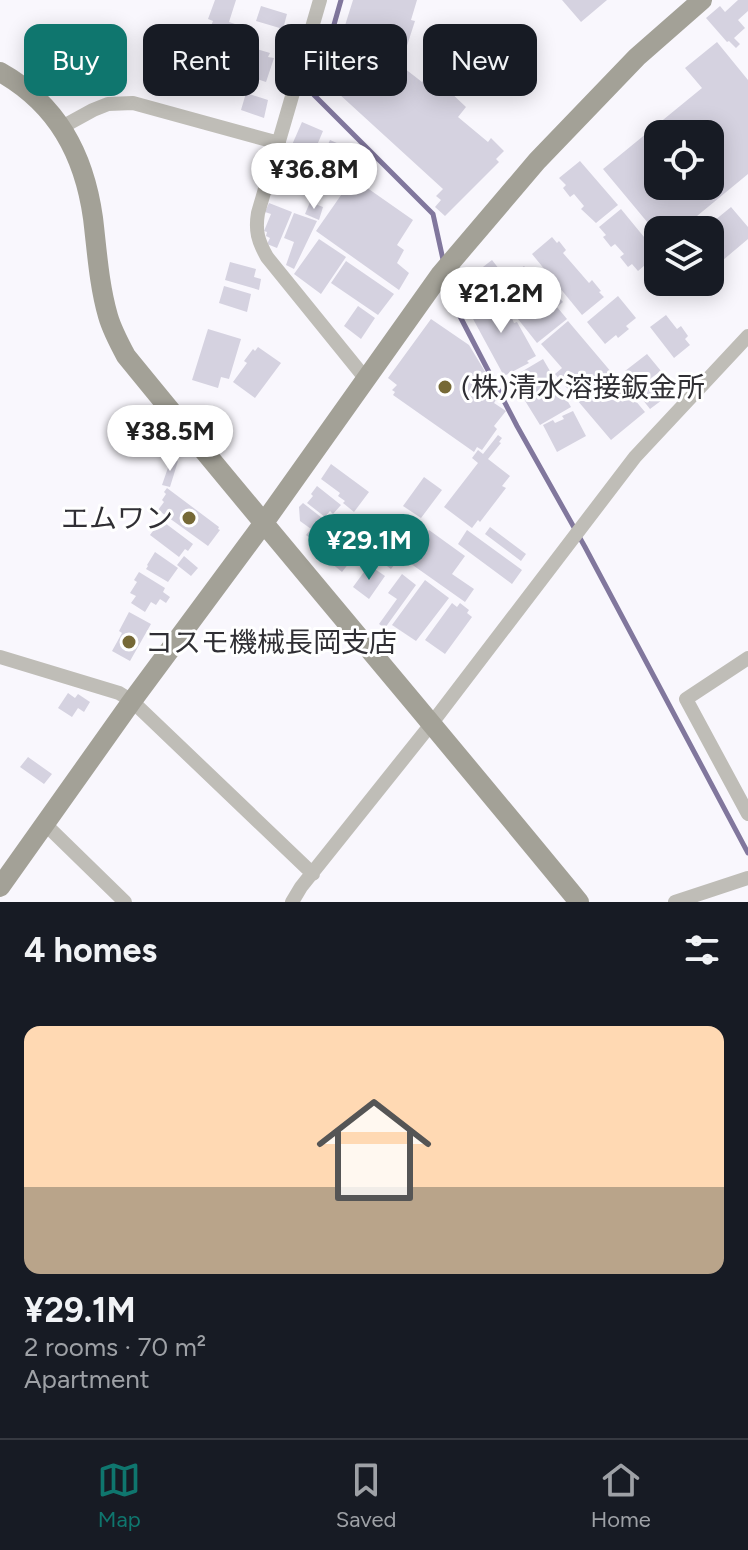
<!DOCTYPE html>
<html lang="en">
<head>
<meta charset="utf-8">
<style>
  :root { --surface:#171b24; --page:#242831; --text:#f1f3f6; --muted:#9ea1a6; --line:#363941; --accent:#0f766e }
  body { margin:0; font-family:Figtree,"Noto Sans JP",sans-serif; background:var(--page); color:var(--text); height:100vh; display:flex; flex-direction:column; font-size:30px; white-space:nowrap }
  * { box-sizing:border-box; margin:0 }
  p { font-size:26px; color:var(--muted) }
  .icon { flex:none; width:44px; height:44px; fill:none; stroke:currentColor; stroke-width:2; stroke-linecap:round; stroke-linejoin:round }
  .map { position:relative; height:902px; overflow:hidden }
  .panel { display:flex; flex-direction:column; background:var(--surface); flex:1 }
  .panel>* { flex:none }
  .banner { position:absolute; left:24px; top:24px; width:700px; height:72px; display:flex; gap:16px }
  .tools { position:absolute; left:644px; top:120px; display:grid; gap:16px }
  .tools a { display:grid; place-items:center; width:80px; height:80px; border-radius:16px; background:var(--surface); box-shadow:0 4px 20px #0003; font-size:40px }
  .price { position:absolute; translate:-50% -68px; padding:0 18px; border-radius:28px; background:#fff; color:#222; font-size:26px; line-height:52px; filter:drop-shadow(0 2px 4px #0008) }
  .price::after { content:''; position:absolute; left:50%; top:48px; width:24px; height:18px; margin-left:-12px; background:inherit; clip-path:polygon(0 0,100% 0,50% 100%) }
  .price.active { background:var(--accent); color:#fff }
  ul { padding:0; list-style:none }
  li { display:grid; align-content:center; gap:16px; height:424px; padding:0 24px }
  li+li { border-top:2px solid var(--line) }
  li span { display:grid; place-items:center; height:248px; border-radius:16px; color:#555 }
  li>.icon { margin-inline-start:auto }
  span .icon { width:144px; height:144px; fill:#fffc; stroke-width:1 }
  li b { font-size:34px }
  h2 { display:flex; justify-content:space-between; align-items:center; height:96px; padding:0 24px; font-size:34px }
  .tag { padding:0 28px; border-radius:16px; background:var(--surface); box-shadow:0 4px 20px #0003; font-size:28px; line-height:72px }
  .tag.active { background:var(--accent); color:#fff }
  .dock { display:flex; justify-content:space-around; align-items:center; height:112px; border-top:2px solid var(--line); background:var(--surface); font-size:22px; color:var(--muted) }
  .dock a { display:grid; justify-items:center; gap:4px }
  .dock .active { color:var(--accent) }
  .map>svg:first-child { display:block }
  .lines { fill:none; stroke-linecap:round; stroke-linejoin:round }
  .stream { stroke:#81779d; stroke-width:5 }
  .building { fill:#d5d2e0; fill-rule:evenodd }
  .street { stroke:#bfbdb7; stroke-width:14 }
  .secondary { stroke:#a3a197; stroke-width:20 }
  .poi-dot { fill:#766936; stroke:#fff; stroke-width:3 }
  .labels { text-anchor:middle; dominant-baseline:central; stroke-width:6; stroke-linejoin:round; paint-order:stroke }
  .poi-label { font-size:28px; fill:#302f34; stroke:#fff; text-anchor:start }
</style>
</head>
<body>
<div class="map">
<svg width="748" height="902" viewBox="0 0 748 902">
  <rect width="100%" height="100%" fill="#f9f7fd"/>
  <g class="lines">
    <path class="stream" d="M341,0L314,95L433,214L444,264
      M447,277L452,301L517,426L585,547L748,853"/>
  </g>
  <path class="building" d="M215,0H236L229,22L235,24L233,28L227,26L225,31L211,26L213,21L208,19Z
    M353,0H417L411,20L415,21L403,58L404,68L422,82L430,73L466,107L458,117L488,142L491,138L504,151L496,159L499,162L445,216L435,207L441,200L436,196L443,189L327,83Z
    M562,0H607L581,22Z
    M738,0H748V11L738,20L745,28L734,38L740,44L736,48L729,41L727,42L706,18L720,6L725,12Z
    M261,6L287,14L283,29L256,21Z
    M717,42L748,80V174L680,230H658V235L603,169L702,88L685,68ZM658,134H710V186H658Z
    M213,44L250,56L253,48L270,53L268,57L274,58L266,82L254,78L251,87L204,72L209,59L201,56L204,45L212,48Z
    M246,93L268,100L264,118L241,110Z
    M302,122L323,131L310,162L288,154Z
    M330,140L348,148L332,183L318,176L324,162L321,160Z
    M580,161L618,205L596,223L581,209L584,206L574,194L570,197L563,188L566,185L559,178Z
    M353,178L413,220L397,245L404,250L397,263L409,273L399,290L316,231Z
    M310,202L323,207L319,220L305,214Z
    M269,203L292,212L277,248L267,244L270,238L266,236L267,232L264,231L271,214L265,212Z
    M731,207L748,227V239L716,266L710,259V230H703Z
    M621,209L658,254L638,271L632,264L628,267L620,257L624,254L615,244L611,247L603,237L606,235L599,227Z
    M294,213L317,221L294,269L286,265L294,242L284,238Z
    M552,237L557,243L559,241L566,250L563,253L589,283L592,280L601,291L599,292L604,297L582,315L532,254Z
    M319,239L346,257L321,294L294,274Z
    M492,260L507,279L524,266L549,298L555,293L563,302L557,307L567,319L537,343L479,270Z
    M346,261L394,294L378,315L331,283Z
    M230,262L256,269L254,277L261,279L259,290L225,280Z
    M469,279L478,295L466,302L457,286Z
    M224,286L251,294L247,312L219,303Z
    M491,292L506,319L511,316L514,323L517,322L536,356L527,361L529,363L504,376L466,306Z
    M618,296L636,318L626,326L629,329L618,338L616,335L605,344L587,322Z
    M358,306L375,318L361,339L344,326Z
    M666,315L677,329L681,326L688,336L685,339L690,345L674,358L650,327Z
    M431,319L469,345L501,398L499,402L496,400L494,403L506,411L494,426L497,429L482,450L477,447L474,452L393,395L395,392L392,390L397,385L388,378Z
    M568,321L645,412L611,440L555,374L562,368L541,344Z
    M208,329L241,339L229,379L221,377L218,388L192,380Z
    M258,347L281,363L255,398L233,382L247,363L244,361L253,349L255,351Z
    M647,354L661,371L647,381L662,400L650,409L635,390L638,388L625,371Z
    M543,359L571,407L540,425L511,378Z
    M573,411L586,436L557,452L543,425L553,420L555,423L564,419L562,416Z
    M498,435L502,438L499,442L501,443L488,459L510,476L502,486L506,488L480,522L478,520L472,528L444,507L478,463L472,458L478,450L483,454Z
    M171,459L178,461L170,487L162,485Z
    M331,464L369,492L354,512L343,503L345,501L338,496L340,493L321,479Z
    M424,477L442,490L421,518L403,506Z
    M317,486L341,505L333,514L330,511L325,517L307,503L313,496L311,494Z
    M167,488L219,527L218,529L220,530L208,546L158,510L164,502L162,500L166,494L164,492Z
    M303,503L340,532L326,550L306,535L311,529L300,521L299,507Z
    M355,515L368,524L353,546L340,536Z
    M161,520L193,544L188,551L185,549L179,557L150,535Z
    M490,527L526,554L521,561L485,534Z
    M429,530L465,556L452,574L474,589L465,602L407,561Z
    M467,530L522,570L512,584L458,544Z
    M339,539L357,553L342,572L325,558Z
    M391,541L405,551L391,569L376,558Z
    M155,552L178,568L168,582L146,569L148,566L147,565Z
    M184,556L198,568L191,576L177,565Z
    M369,565L385,576L369,599L353,587Z
    M139,572L165,588L163,592L170,597L166,603L160,599L156,605L151,602L145,612L131,603L136,596L130,593L137,582L134,580Z
    M402,574L416,585L385,628L379,624L397,599L388,593Z
    M425,580L449,598L416,641L392,625Z
    M452,603L457,607L460,603L469,610L467,613L472,617L445,654L425,640Z
    M129,612L151,624L130,661L112,651L122,633L119,631Z
    M68,693L75,698L78,694L90,702L84,712L78,708L72,717L58,708Z
    M28,757L52,774L44,784L20,767Z"/>
  <g class="lines">
    <path class="street" d="M320,0L258,213C255,231 258,241 267,257L365,378
      M62,127L93,110L108,104L133,103L279,143
      M0,657L119,693L132,701L313,874
      M748,658L686,699L748,814
      M44,823L125,902
      M292,902L301,887L432,723L635,457L748,336
      M675,902L748,878"/>
    <path class="secondary" d="M0,72C57,104 84,154 93,218C97,251 99,285 108,316C112,330 119,343 126,356C275,539 429,719 579,902
      M0,887L132,701L263,524L440,275L537,161L637,57L702,0"/>
  </g>
  <g class="poi-dot">
    <circle cx="445" cy="387" r="8"/>
    <circle cx="189" cy="518" r="8"/>
    <circle cx="129" cy="642" r="8"/>
  </g>
  <g class="labels">
    <g class="poi-label">
      <text x="461" y="387">(株)清水溶接鈑金所</text>
      <text x="173" y="518" text-anchor="end">エムワン</text>
      <text x="145" y="642">コスモ機械長岡支店</text>
    </g>
  </g>
</svg>
<div class="tools">
<a><svg class="icon" aria-label="locate" viewBox="0 0 24 24"><circle cx="12" cy="12" r="6"/><path d="M12 2v4M12 18v4M2 12h4M18 12h4"/></svg></a>
<a><svg class="icon" aria-label="layers" viewBox="0 0 24 24"><path d="M12 4l9 5-9 5-9-5zM3 14l9 5 9-5"/></svg></a>
</div>
<b class="price" style="left:314px;top:211px">¥36.8M</b>
<b class="price" style="left:501px;top:335px">¥21.2M</b>
<b class="price" style="left:170px;top:473px">¥38.5M</b>
<b class="price active" style="left:369px;top:582px">¥29.1M</b>
<div class="banner">
<a class="tag active">Buy</a>
<a class="tag">Rent</a>
<a class="tag">Filters</a>
<a class="tag">New</a>
</div>
</div>
<section class="panel">
<h2>4 homes<svg class="icon" aria-label="filters" viewBox="0 0 24 24"><path d="M4 7h16M4 17h16"/><circle cx="9" cy="7" r="2"/><circle cx="15" cy="17" r="2"/></svg></h2>
<ul>
<li><span style="background:linear-gradient(#ffd9b3 65%,#b9a48a 0)"><svg class="icon" aria-label="home" viewBox="0 0 24 24"><path d="M3 11l9-7 9 7M6 9v11h12V9"/></svg></span><div><b>¥29.1M</b><p>2 rooms · 70 m²</p><p>Apartment</p></div></li>
</ul>
</section>
<nav class="dock">
<a class="active"><svg class="icon" aria-label="map" viewBox="0 0 24 24"><path d="M3 6l6-2 6 2 6-2v14l-6 2-6-2-6 2zM9 4v14M15 6v14"/></svg>Map</a>
<a><svg class="icon" aria-label="saved" viewBox="0 0 24 24"><path d="M7 4h10v16l-5-4-5 4z"/></svg>Saved</a>
<a><svg class="icon" aria-label="home" viewBox="0 0 24 24"><path d="M3 11l9-7 9 7M6 9v11h12V9"/></svg>Home</a>
</nav>
</body>
</html>
